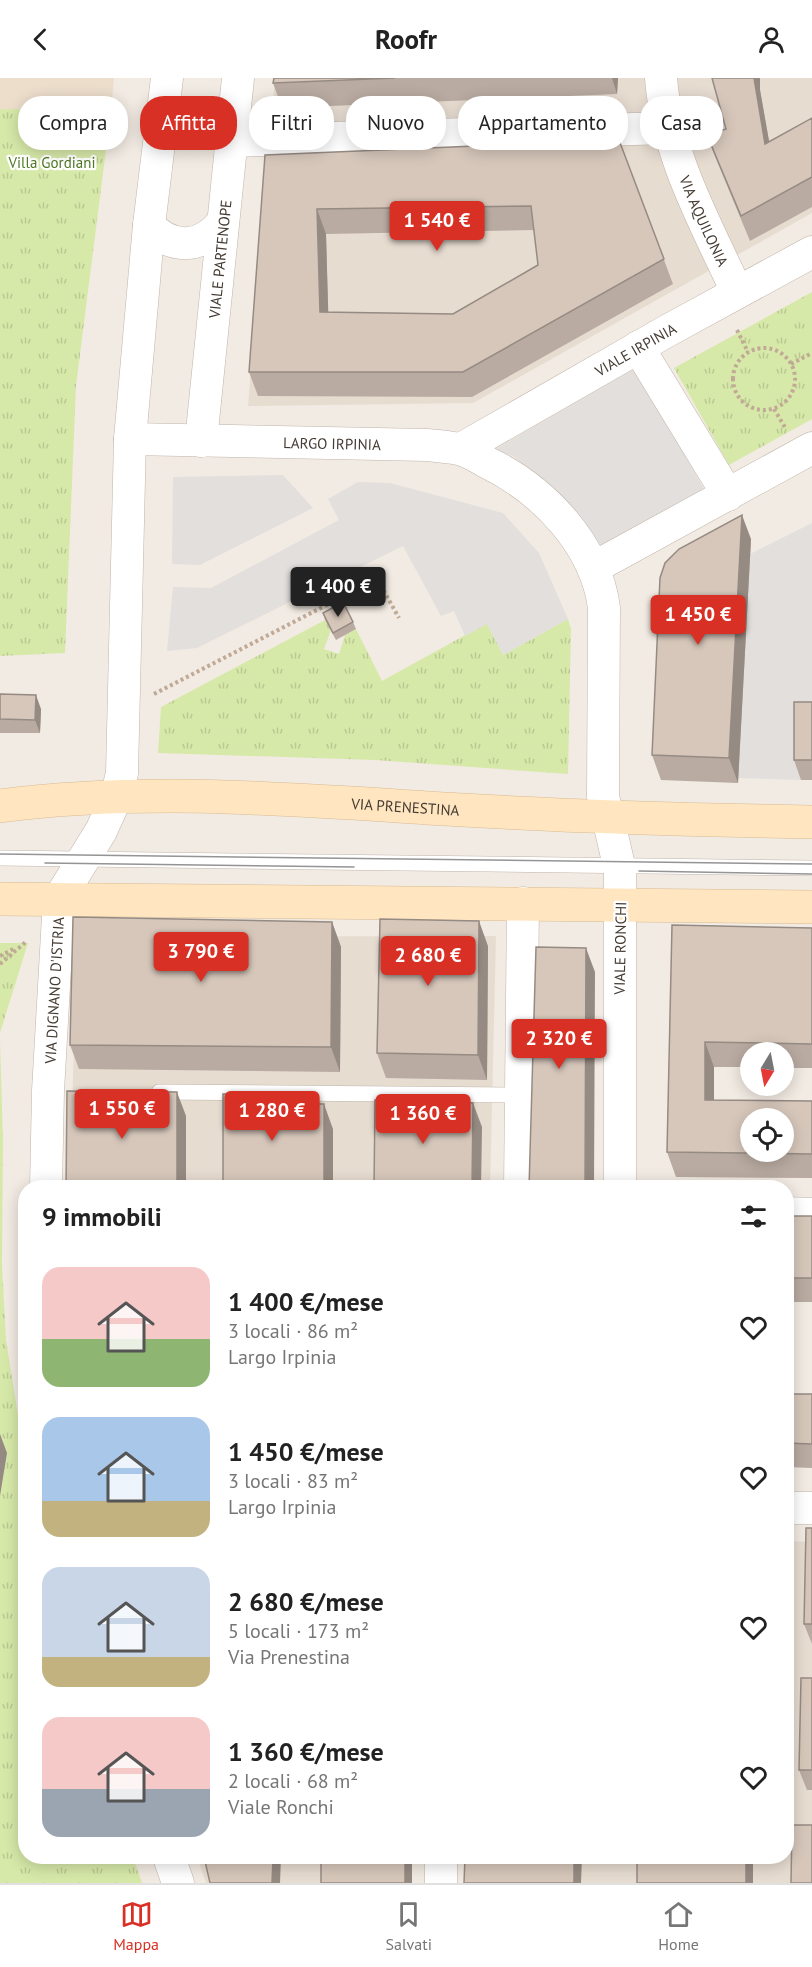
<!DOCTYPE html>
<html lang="it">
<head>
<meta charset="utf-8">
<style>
  :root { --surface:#fff; --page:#f6f6f6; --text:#222; --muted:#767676; --line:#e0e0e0; --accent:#d93025 }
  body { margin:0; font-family:"PT Sans",sans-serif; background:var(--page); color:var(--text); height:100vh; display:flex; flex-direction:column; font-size:22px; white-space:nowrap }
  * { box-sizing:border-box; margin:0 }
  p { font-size:20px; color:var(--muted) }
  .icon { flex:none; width:33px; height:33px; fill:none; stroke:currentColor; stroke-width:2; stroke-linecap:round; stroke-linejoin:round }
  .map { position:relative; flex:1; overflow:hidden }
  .side { position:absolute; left:18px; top:1102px; width:776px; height:684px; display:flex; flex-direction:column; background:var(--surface); border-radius:24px; box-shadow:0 3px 15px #0003 }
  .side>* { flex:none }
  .guide { position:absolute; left:18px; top:18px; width:777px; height:54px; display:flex; gap:12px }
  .needle { width:39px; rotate:190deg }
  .fabs { position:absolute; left:740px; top:964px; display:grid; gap:12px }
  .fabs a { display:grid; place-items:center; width:54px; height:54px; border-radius:50%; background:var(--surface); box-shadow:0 3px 15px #0003; font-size:30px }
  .price { position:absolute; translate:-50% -51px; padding:0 14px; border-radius:6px; background:var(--accent); color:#fff; font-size:20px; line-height:39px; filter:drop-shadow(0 2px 3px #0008) }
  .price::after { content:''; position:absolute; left:50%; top:36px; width:18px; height:14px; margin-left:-9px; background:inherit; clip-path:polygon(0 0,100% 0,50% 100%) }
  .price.on { background:#222; color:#fff }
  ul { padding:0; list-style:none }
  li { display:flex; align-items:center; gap:18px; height:150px; padding:0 24px }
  li span { display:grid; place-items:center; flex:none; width:168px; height:120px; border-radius:18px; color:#555 }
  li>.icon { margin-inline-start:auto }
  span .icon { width:72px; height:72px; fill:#fffc; stroke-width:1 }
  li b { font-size:26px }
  h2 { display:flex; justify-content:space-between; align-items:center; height:72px; padding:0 24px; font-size:26px }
  .pill { padding:0 21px; border-radius:24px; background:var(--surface); box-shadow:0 3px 15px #0003; font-size:21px; line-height:54px }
  .pill.on { background:var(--accent); color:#fff }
  header { display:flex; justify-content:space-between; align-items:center; height:78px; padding:0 24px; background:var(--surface); font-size:27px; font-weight:800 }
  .tabs { display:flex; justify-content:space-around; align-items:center; height:84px; border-top:2px solid var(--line); background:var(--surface); font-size:16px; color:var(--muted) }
  .tabs a { display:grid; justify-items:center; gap:3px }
  .tabs .on { color:var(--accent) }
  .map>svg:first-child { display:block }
  .residential { fill:#e7dcd0 }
  .education { fill:#eddecc }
  .grass { fill:url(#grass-tufts) }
  .parking { fill:#e2dfdc }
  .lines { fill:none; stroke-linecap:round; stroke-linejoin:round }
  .lane-casing { stroke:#c1b4a8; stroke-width:16 }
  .street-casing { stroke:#c1b4a8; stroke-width:33 }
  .secondary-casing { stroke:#d8ba92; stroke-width:34 }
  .path { stroke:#c1aa95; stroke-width:4; stroke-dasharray:3 3; stroke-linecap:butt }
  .lane { stroke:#fff; stroke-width:15 }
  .street { stroke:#fff; stroke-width:32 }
  .secondary { stroke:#ffe6c0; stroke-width:33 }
  .tram { stroke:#949494; stroke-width:1.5 }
  .wall { fill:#b9aba1; fill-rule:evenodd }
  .shaded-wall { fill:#968b83 }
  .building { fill:#d7c7bb; stroke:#968b83; stroke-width:1.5; fill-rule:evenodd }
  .labels { text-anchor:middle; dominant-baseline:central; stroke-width:4.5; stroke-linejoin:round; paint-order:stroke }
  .park-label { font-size:15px; fill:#517824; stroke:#fff }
  .street-label { font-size:15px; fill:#443b33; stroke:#fff }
</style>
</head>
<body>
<header><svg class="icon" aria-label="back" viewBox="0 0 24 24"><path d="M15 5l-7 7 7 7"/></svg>Roofr<svg class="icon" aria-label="person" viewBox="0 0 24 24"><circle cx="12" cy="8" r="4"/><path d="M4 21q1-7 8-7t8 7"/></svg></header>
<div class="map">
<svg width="812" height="1805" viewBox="0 0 812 1805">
  <defs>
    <pattern id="grass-tufts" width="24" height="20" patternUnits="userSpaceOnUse" patternTransform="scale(1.5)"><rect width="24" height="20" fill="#d7e9a9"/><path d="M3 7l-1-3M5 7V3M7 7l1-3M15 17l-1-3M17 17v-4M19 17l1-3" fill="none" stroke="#bac992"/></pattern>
  </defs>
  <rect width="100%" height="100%" fill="#f2ebe3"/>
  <path class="residential" d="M275,0H812V135L473,325L248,328Z
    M496,858L490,1110H70L77,859Z
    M786,1463L812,1464V1805H469V1779H786Z
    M197,1779H407L406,1805H206Z"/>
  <path class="education" d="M0,0H114L111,32L0,31Z"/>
  <path class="grass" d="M0,31L111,32L76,308L65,575L0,578Z
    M812,214V341L729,387L674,290Z
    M568,541L571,551L568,696L375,682L158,675L161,629L325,542L331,552L324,571L339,576L345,557L356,551L382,603L487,545L503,577Z
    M0,865H28L0,955Z
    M0,962L3,1063L2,1187L6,1262L26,1387V1779H133L142,1805H0Z"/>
  <path class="parking" d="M635,289L706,415L594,477L552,410L513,378L494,372Z
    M283,397L313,430L200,487L172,486L173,399Z
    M358,404L390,405L503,435L539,475L568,541L503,577L487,546L465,558L454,533L441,538L403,468L197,570L167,573L173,509L211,510L339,442L328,421Z
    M812,445V632L801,702L738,700L750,476Z"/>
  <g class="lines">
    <defs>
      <path id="lane" d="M0,780L812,790
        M159,1014L522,1017"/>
      <g id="street">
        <path id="s1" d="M661,0C667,78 705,144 737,214"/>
        <path d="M231,63L668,50"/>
        <path d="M149,147C171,172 201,171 222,145"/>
        <path d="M638,269L728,417"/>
        <path id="s2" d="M130,361L427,367C438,368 449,369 459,371C469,373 479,380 488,385C543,412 596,466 604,530L603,718L620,792V1110"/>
        <path id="s3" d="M201,363L238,0"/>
        <path id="s4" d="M461,371L667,253L812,174"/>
        <path d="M593,490L812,370"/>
        <path id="s5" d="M46,1110L48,1013L59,821L101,753L116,720L122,695L130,361L149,147L167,0"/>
        <path d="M520,1110L523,825"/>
        <path d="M786,1135L812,1136"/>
        <path d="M786,1430H812"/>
        <path d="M169,1779L178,1805"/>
        <path d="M441,1805V1779"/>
      </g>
      <g id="secondary">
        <path id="s6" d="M0,728C153,708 310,723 463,732C579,739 695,742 812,744"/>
        <path d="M0,821L812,829"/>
      </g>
    </defs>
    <use href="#lane" class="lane-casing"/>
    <use href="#street" class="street-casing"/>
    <use href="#secondary" class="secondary-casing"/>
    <path class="path" d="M737,252L748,274
      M733 301a31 31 0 1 1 62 0a31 31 0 1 1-62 0Z
      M791,286L812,275
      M774,331L786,351
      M154,616L377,501L399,540
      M0,878L15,870
      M0,886L27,863"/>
    <use href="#lane" class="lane"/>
    <use href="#street" class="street"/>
    <use href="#secondary" class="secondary"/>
    <path class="tram" d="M0,776L812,786
      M45,785L354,789
      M639,793L812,796"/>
  </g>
  <path class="wall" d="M274,0H618L617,16L282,30L273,5Z
    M760,12L769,64L812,40V129L750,163L716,81L707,57L726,51Z
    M619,62L673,206L472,319L258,318L249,294L265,77ZM534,152L538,187L453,236L328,234L326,156Z
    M751,461L738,705L661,702L652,677Z
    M323,535L353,544L356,551L336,562L325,542Z
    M0,616L41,631L40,655H0Z
    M812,624V702H801L794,682Z
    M332,844L341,869L340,994L79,991L70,967Z
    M672,847L812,850V990H783V975H750V989H714V1022L812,1023V1100L676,1099L667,1074Z
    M488,868L487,1002L386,1000L377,975Z
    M786,1138H812V1224H786Z
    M786,1316H812V1390L786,1389Z
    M812,1450V1566L804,1546Z
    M812,1600V1712H807L799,1692Z"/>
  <path class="shaded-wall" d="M612,0H618L617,16Z
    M754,0H760V12L774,91L765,66Z
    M317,131L326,156L329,259L320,234Z
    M742,437L751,461L738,705L729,680Z
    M36,617L41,631L40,655L35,642Z
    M479,843L488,868L487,1002L478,977Z
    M332,844L341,869L340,994L331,969Z
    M586,870L595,894L594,1110H585Z
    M705,964L714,989V1046L705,1022Z
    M177,1014L186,1038V1110H177Z
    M294,1016L303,1041L294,1026Z
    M473,1025L482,1049L481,1110H472Z
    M324,1026L333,1051V1110H324Z
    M0,1356L7,1375L0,1418Z
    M273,1779H281L280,1805H272Z
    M405,1779H412V1805H405Z
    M574,1779H582L581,1805H574Z
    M746,1779H753V1805H746Z"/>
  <path class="building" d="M274,0H395L273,5Z
    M712,0H754L765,66L812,40V99L741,138L707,57L726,51Z
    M619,62L664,181L463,294H249L265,77ZM531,128L538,187L453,236L320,234L317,131Z
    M742,437L729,680L652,677L660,500L665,485L679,471Z
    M343,524L353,544L333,555L323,535Z
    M0,616L36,617L35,642L0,641Z
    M794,624H812V682H794Z
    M73,839L332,844L331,969L70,967Z
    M380,841L479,843L478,977L377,975Z
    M672,847L812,850V966L705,964V1022L812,1023V1076L667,1074ZM750,1041H783V1074H750Z
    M536,869L586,870L585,1110H529Z
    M67,1013L177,1014V1110H66Z
    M223,1016H294V1026H324V1110H223Z
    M375,1022L473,1025L472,1110H374Z
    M786,1138H812V1200H786Z
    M786,1316H812V1366L786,1365Z
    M806,1450H812V1546H804Z
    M801,1600H812V1692H799Z
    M792,1747H812V1805H791Z
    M204,1779H273L272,1805H210Z
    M321,1779H405V1805H321Z
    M465,1779H574V1805H464Z
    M637,1779H746V1805H637Z"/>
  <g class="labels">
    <g class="park-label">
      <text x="52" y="84">Villa Gordiani</text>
    </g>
    <g class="street-label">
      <text stroke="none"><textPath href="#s1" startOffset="150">VIA AQUILONIA</textPath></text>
      <text stroke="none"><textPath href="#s3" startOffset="183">VIALE PARTENOPE</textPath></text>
      <text stroke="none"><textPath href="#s4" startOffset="201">VIALE IRPINIA</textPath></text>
      <text stroke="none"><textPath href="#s2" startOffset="202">LARGO IRPINIA</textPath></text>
      <text stroke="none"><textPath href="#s6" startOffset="406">VIA PRENESTINA</textPath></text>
      <text transform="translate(620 870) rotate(-89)">VIALE RONCHI</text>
      <text stroke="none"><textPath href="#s5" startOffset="198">VIA DIGNANO D'ISTRIA</textPath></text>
    </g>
  </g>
</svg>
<div class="fabs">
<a><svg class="needle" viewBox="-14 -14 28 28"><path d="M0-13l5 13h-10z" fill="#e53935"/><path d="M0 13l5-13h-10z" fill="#767676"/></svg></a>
<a><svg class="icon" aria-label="locate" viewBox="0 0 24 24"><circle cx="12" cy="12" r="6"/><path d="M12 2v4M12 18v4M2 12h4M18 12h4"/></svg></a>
</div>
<b class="price" style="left:437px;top:174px">1 540 €</b>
<b class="price on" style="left:338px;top:540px">1 400 €</b>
<b class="price" style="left:698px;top:568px">1 450 €</b>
<b class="price" style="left:201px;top:905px">3 790 €</b>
<b class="price" style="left:428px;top:909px">2 680 €</b>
<b class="price" style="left:559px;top:992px">2 320 €</b>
<b class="price" style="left:122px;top:1062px">1 550 €</b>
<b class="price" style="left:272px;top:1064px">1 280 €</b>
<b class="price" style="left:423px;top:1067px">1 360 €</b>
<div class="guide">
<a class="pill">Compra</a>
<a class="pill on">Affitta</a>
<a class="pill">Filtri</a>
<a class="pill">Nuovo</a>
<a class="pill">Appartamento</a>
<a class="pill">Casa</a>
</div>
<section class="side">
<h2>9 immobili<svg class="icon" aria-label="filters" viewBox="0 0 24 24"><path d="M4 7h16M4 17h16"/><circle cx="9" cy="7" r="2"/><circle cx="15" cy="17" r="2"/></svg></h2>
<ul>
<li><span style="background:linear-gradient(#f6c9c9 60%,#8fb573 0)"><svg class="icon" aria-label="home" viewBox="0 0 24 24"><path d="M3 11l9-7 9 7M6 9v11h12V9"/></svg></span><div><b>1 400 €/mese</b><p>3 locali · 86 m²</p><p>Largo Irpinia</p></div><svg class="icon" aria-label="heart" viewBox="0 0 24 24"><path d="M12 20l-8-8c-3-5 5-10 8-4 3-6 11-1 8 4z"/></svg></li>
<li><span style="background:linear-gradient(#a9c7e8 70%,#c2b280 0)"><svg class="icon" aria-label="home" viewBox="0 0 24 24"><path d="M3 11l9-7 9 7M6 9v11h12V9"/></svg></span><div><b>1 450 €/mese</b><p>3 locali · 83 m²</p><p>Largo Irpinia</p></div><svg class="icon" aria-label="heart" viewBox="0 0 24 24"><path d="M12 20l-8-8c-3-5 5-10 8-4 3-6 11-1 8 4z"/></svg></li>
<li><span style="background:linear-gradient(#c9d6e8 75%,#c2b280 0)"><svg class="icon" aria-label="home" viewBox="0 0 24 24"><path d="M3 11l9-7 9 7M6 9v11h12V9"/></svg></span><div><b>2 680 €/mese</b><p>5 locali · 173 m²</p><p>Via Prenestina</p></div><svg class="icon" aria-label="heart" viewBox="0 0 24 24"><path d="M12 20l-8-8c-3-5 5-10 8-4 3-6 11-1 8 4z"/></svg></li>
<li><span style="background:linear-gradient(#f6c9c9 60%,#9aa5b1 0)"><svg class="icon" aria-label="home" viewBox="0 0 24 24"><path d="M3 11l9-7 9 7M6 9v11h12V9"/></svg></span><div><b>1 360 €/mese</b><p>2 locali · 68 m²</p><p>Viale Ronchi</p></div><svg class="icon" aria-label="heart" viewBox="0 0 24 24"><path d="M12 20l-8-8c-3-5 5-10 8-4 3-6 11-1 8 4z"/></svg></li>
</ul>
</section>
</div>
<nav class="tabs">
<a class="on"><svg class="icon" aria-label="map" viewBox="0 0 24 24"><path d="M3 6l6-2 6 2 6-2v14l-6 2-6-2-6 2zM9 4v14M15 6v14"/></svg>Mappa</a>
<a><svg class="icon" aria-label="saved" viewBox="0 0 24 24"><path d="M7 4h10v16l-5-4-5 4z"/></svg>Salvati</a>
<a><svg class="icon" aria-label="home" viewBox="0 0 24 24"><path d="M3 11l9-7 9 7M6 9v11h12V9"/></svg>Home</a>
</nav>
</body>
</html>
